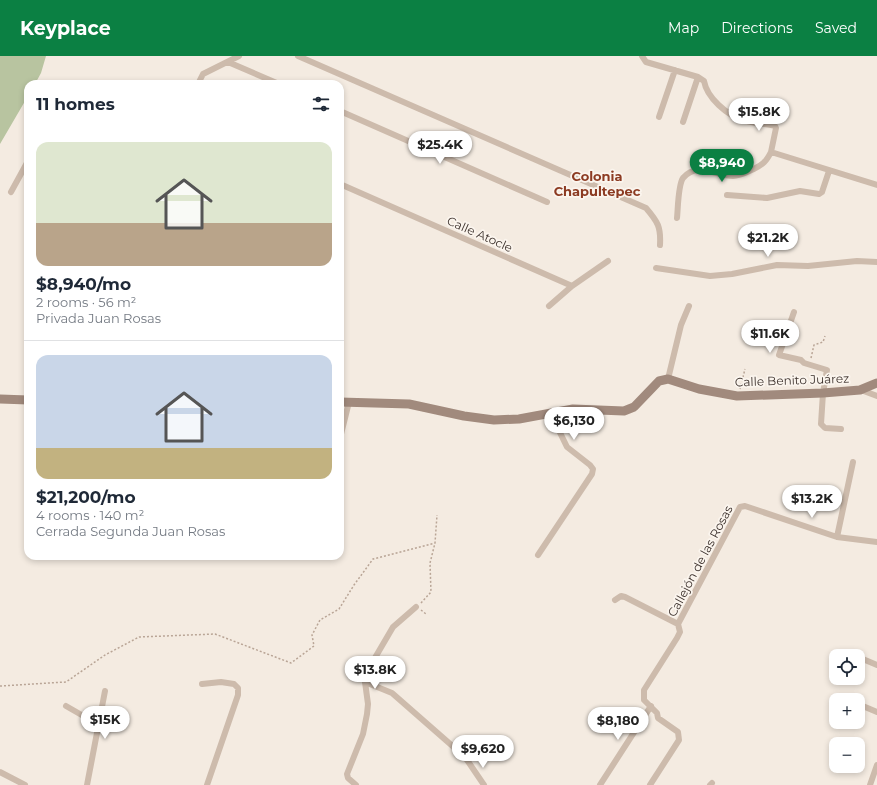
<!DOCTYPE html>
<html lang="en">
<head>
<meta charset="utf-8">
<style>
  :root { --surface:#fff; --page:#f6f6f7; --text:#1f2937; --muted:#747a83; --line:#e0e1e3; --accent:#0b8043 }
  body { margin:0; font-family:Montserrat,sans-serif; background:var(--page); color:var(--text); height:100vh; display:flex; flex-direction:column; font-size:15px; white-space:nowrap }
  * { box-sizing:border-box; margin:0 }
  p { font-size:13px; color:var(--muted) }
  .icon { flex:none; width:22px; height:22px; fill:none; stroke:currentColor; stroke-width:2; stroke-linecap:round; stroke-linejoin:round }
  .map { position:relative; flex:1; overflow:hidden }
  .drawer { position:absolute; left:24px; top:24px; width:320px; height:480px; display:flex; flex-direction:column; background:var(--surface); border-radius:12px; box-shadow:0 2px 6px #0003 }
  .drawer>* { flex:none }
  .buttons { position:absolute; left:829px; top:593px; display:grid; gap:8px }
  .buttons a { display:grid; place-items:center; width:36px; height:36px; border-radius:8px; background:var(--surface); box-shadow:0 2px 6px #0003; font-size:20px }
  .price { position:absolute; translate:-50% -34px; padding:0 9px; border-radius:14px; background:#fff; color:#222; font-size:13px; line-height:26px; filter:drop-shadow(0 1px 2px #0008) }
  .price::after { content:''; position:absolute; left:50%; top:24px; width:12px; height:9px; margin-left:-6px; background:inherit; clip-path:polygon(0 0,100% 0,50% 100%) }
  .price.active { background:var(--accent); color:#fff }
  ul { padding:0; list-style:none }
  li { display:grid; align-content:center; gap:8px; height:212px; padding:0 12px }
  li+li { border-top:1px solid var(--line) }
  li span { display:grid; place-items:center; height:124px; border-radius:12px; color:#555 }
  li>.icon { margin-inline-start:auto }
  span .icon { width:72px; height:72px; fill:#fffc; stroke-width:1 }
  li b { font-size:17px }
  h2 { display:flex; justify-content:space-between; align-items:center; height:48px; padding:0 12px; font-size:17px }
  header { display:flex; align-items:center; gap:24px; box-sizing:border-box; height:56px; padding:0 20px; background:var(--accent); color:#fff }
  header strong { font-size:19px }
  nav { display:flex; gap:22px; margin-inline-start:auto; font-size:14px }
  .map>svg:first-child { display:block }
  .green { fill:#b8c4a0 }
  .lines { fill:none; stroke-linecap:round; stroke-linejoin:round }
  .path { stroke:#b9a596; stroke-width:1.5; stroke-dasharray:2 2; stroke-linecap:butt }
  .street { stroke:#cdbbac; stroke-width:6 }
  .secondary { stroke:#a18a7d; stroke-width:9 }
  .labels { text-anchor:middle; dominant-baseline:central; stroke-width:3.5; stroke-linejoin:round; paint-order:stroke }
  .street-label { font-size:12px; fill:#3b302b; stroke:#fbf5ee }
  .neighbourhood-label { font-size:13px; font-weight:bold; fill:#8c3b22; stroke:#fbf5ee }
</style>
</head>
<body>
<header>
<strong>Keyplace</strong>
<nav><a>Map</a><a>Directions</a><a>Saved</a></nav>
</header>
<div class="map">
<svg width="877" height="729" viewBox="0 0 877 729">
  <rect width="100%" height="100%" fill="#f4ebe1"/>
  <path class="green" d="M0,0H46L41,17L35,28H28V40L0,88Z"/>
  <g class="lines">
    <path class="path" d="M811,302L814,289L823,286L825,280
      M740,333L745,313
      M421,547L431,536L430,507L435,487L437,459
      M421,554L426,558
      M0,630L66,626L105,599L139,581L215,578L291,607L314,590L312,579L320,564L339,553L354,529L373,503L435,487"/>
    <path class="street" d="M298,0L646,152C658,166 661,171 660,189
      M642,0L646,6L698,21L704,25C707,42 727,59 743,64C753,68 765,67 775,70L776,72L771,96L877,129
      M228,6L279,28
      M198,28L203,18L239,0
      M340,55L547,146
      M659,61L675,14
      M683,66L698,21
      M340,128L572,230L608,205
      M11,136L28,105
      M727,139L767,142L800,135L819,138L822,136L829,115
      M677,162C678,153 678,129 683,122C697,105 716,120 733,120C741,120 747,116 754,113C763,108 766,106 771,96
      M656,212L710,220L732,218L777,209L808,210L857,205L877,206
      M549,250L572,230
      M794,256L779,299L801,304L804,307L827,314L823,337L821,368L825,372L841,373
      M668,323L681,269L689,250
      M861,334L877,340
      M340,382L349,346
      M340,459H341
      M837,481L853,406
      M538,499L592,418L593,413L590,409L567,391L550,356
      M615,544L621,540L625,541L678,568
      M858,601L877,609
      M365,626L392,637L465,701L484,729
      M202,628L221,626L234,628L238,632V639L207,729
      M844,643L848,644
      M858,648L877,656
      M66,650L99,669
      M0,716L25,729
      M87,729L105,635
      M356,729L348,722L347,718L363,678L367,658L368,648L365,626L369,612L393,571L416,551
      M600,729L651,650
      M650,729L679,684L678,676L658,662L657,657L644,644V634L677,582L680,576L678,568L740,451L745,450L837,481L877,486
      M710,729L712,727
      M870,729L877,709"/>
    <path class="secondary" d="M0,343L28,344
      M340,346L409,348L464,360L494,364L519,363L573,353L624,355L634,351L659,325L668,323L699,333L737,340L823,337L860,334L877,327"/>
  </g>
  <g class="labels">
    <g class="street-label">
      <text transform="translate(480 178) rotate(24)">Calle Atocle</text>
      <text transform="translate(792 324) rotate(-2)">Calle Benito Juárez</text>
      <text transform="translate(700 505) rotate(-62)">Callejón de las Rosas</text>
    </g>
    <g class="neighbourhood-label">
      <text x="597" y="120">Colonia<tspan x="597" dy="15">Chapultepec</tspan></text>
    </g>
  </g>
</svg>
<div class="buttons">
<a><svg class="icon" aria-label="locate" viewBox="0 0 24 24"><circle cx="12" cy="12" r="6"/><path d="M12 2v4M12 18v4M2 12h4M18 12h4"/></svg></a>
<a>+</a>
<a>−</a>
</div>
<b class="price" style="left:759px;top:76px">$15.8K</b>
<b class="price" style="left:440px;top:109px">$25.4K</b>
<b class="price active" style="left:722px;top:127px">$8,940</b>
<b class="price" style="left:768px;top:202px">$21.2K</b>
<b class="price" style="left:770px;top:298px">$11.6K</b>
<b class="price" style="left:574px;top:385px">$6,130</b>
<b class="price" style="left:812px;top:463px">$13.2K</b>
<b class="price" style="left:375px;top:634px">$13.8K</b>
<b class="price" style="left:105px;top:684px">$15K</b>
<b class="price" style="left:618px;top:685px">$8,180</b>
<b class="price" style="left:483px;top:713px">$9,620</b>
<section class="drawer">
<h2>11 homes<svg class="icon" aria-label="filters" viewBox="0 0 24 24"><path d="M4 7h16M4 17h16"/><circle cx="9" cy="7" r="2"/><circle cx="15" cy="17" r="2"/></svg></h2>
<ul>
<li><span style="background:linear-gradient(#dfe7d0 65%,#b9a48a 0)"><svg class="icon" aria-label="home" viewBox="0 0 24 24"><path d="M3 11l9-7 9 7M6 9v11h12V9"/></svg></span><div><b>$8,940/mo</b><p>2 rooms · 56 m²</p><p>Privada Juan Rosas</p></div></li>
<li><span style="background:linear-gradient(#c9d6e8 75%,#c2b280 0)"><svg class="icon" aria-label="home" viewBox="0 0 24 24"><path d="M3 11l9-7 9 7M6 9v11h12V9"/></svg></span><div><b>$21,200/mo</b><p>4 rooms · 140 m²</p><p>Cerrada Segunda Juan Rosas</p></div></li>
</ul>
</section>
</div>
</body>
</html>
